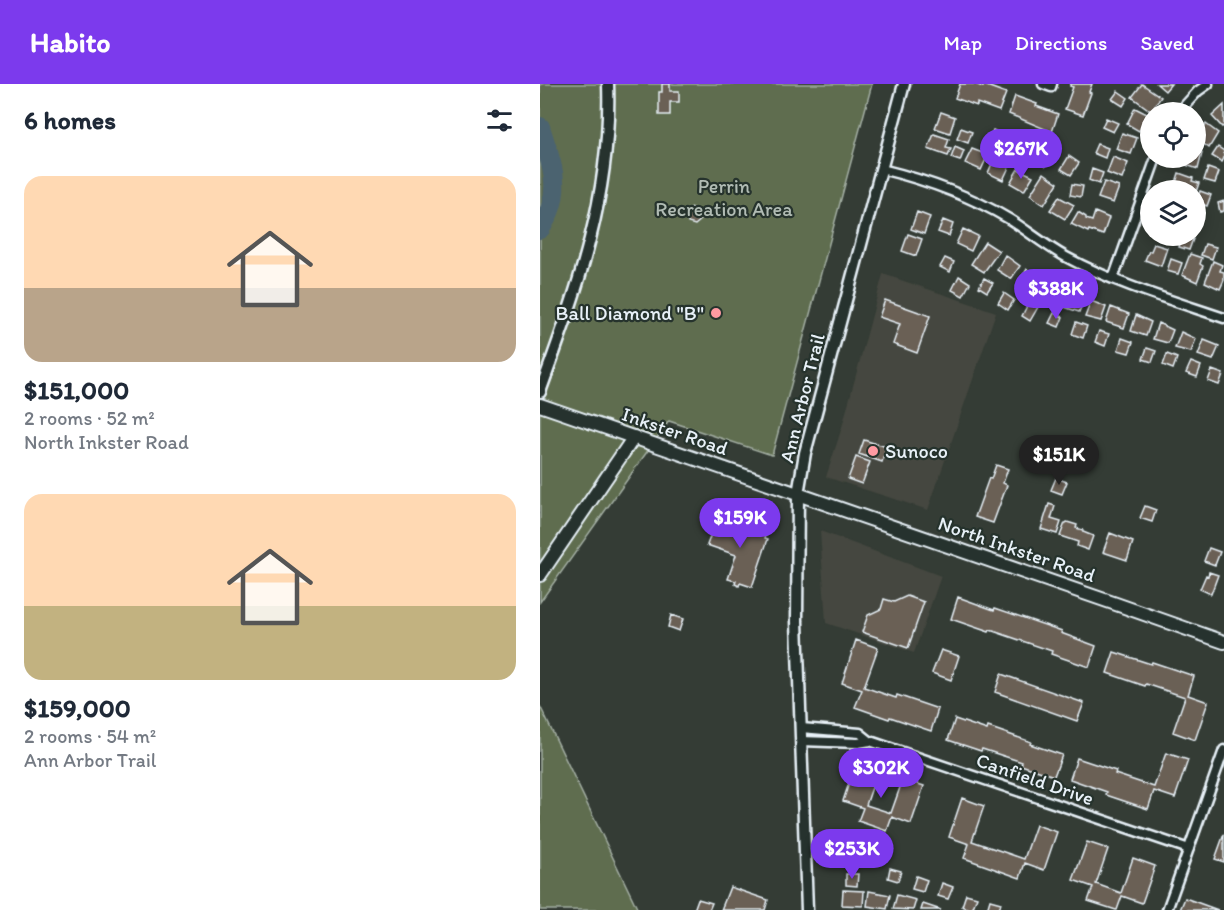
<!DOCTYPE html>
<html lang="en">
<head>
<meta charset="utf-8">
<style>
  :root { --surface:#fff; --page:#f6f6f7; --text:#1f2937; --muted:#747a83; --accent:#7c3aed }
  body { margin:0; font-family:Itim,sans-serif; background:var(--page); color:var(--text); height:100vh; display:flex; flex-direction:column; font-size:22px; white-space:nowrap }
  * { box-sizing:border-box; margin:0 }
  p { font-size:20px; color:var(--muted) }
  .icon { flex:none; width:33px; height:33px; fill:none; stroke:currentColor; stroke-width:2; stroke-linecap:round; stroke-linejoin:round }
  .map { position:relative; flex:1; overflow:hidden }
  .sheet { display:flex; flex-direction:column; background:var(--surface); width:540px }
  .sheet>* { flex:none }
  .controls { position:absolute; left:600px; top:18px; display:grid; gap:12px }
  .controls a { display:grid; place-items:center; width:66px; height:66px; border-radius:50%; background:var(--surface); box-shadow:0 3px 15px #0003; font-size:30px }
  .price { position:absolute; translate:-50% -51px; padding:0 14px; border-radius:21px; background:var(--accent); color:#fff; font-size:20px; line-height:39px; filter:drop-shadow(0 2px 3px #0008) }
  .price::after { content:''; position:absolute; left:50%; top:36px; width:18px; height:14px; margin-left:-9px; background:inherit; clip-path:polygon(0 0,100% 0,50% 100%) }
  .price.active { background:#222; color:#fff }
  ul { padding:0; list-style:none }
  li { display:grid; align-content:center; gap:12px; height:318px; padding:0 24px }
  li span { display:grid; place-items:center; height:186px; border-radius:18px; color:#555 }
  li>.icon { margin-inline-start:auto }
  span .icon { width:108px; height:108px; fill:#fffc; stroke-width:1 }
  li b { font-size:26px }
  h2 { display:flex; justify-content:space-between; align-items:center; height:72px; padding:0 24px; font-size:26px }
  header { display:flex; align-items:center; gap:36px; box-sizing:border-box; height:84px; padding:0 30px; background:var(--accent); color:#fff }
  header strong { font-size:28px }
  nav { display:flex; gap:33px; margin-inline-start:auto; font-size:21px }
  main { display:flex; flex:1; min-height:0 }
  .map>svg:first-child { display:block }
  .built { fill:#44473f }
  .green { fill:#5f6d4f; stroke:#a4afa4; stroke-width:1.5 }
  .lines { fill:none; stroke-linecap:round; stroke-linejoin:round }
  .river { stroke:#4b6470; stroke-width:20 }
  .building { fill:#6b6055; stroke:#e8f1f8; stroke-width:1.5 }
  .minor-casing { stroke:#e8f1f8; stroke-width:13 }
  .tertiary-casing { stroke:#e8f1f8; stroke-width:15 }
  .secondary-casing { stroke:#e8f1f8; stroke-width:16 }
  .minor { stroke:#26332d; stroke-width:8 }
  .tertiary { stroke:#26332d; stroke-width:10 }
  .secondary { stroke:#26332d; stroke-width:12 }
  .poi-dot { fill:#ff9aa2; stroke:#26332d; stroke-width:2 }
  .labels { text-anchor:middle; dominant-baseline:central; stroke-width:4.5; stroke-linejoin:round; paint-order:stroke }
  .park-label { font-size:20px; fill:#b1bcb4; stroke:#26332d }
  .poi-label { font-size:20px; fill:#e8f1f8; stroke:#26332d; text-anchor:end }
  .street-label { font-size:20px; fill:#e8f1f8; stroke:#26332d }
</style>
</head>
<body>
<header>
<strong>Habito</strong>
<nav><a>Map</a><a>Directions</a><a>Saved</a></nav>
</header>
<main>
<section class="sheet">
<h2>6 homes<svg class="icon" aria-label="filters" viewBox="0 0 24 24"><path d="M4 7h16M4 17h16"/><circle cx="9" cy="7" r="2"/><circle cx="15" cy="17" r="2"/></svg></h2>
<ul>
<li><span style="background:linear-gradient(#ffd9b3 60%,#b9a48a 0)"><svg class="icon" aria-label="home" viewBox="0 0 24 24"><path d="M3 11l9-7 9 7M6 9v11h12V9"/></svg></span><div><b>$151,000</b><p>2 rooms · 52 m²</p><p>North Inkster Road</p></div></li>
<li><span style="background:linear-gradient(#ffd9b3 60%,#c2b280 0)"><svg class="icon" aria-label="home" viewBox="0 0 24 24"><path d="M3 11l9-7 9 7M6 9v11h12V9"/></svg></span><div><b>$159,000</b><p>2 rooms · 54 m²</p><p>Ann Arbor Trail</p></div></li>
</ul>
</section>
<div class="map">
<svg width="684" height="826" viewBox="0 0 684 826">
  <rect width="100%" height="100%" fill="#343c35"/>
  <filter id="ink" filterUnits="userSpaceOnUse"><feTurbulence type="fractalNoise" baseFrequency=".0167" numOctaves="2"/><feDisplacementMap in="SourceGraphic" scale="12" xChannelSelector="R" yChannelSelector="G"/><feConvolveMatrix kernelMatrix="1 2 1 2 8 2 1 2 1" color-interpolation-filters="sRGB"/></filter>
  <g filter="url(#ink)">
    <path class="built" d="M343,190L456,228L388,426L286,393L302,343Z
      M280,447L401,492L374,569L286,539Z"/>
    <path class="green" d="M0,0H332L232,371L129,337L0,518Z
      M0,622L98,826H0Z"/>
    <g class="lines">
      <path class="river" d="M0,43C12,82 25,108 0,145"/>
    </g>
    <path class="building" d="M122,0H130V7H139V18H130V31H119V8H122Z
      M420,0H435L443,3L444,1L466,9L459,27L437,19V22L415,14Z
      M531,0H552L549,8L551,9L543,31L525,25L533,3L530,2Z
      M602,0L621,13L611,27L592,13Z
      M617,0H631L625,7Z
      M578,7L588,14L583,22L572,15Z
      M475,12L497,20L496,22L518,30L512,48L469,30Z
      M684,21V42L682,43L672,32Z
      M595,24L609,31L599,47L587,40Z
      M401,28L415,33L410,49L395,44Z
      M566,34L578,39L573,48L562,43Z
      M666,40L678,49L669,64L656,54Z
      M421,44L432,48L428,59L417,55Z
      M453,46L463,51L458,61L448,57Z
      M582,49L597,54L591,70L576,65Z
      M394,50L409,55L406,64L411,65L408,72L388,65Z
      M480,55L488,60L482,70L474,65Z
      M557,60L568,64L565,74L553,69Z
      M415,63L424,67L420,77L411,74Z
      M678,63L684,67V74L682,78L672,72Z
      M432,65L448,71L441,86L425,79Z
      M504,66L512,71L506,82L497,76Z
      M656,67L662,69L658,85L643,80L645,74H656Z
      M529,72L539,79L531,91L521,85Z
      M573,73L588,79L582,95L567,89Z
      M454,75L470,81L463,96L448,89Z
      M668,84L679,88L675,99L664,96Z
      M478,85L493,92L484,107L470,99Z
      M552,85L563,89L559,100L549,96Z
      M504,89L518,99L504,121L490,111Z
      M639,89L653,94L652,97L659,99L656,108V106H638L634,105Z
      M564,98L579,103L573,119L558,114Z
      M532,100L543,102L541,113L530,111Z
      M660,107L671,111L667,122L656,118Z
      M519,113L534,121L525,135L510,126Z
      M684,117V127L680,128L678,119Z
      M152,124L160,127L162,135L155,141L148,139L145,131Z
      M377,128L390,133L384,150L371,145Z
      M538,128L546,133V135L552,137L555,128L569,134L563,151L549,146L548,148L531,140Z
      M403,136L413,140L409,152L398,148Z
      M423,145L438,152L431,167L416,160Z
      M368,150L382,155L376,172L362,167Z
      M642,152L653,155L649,166L639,163Z
      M445,158L459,167L444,188L431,180Z
      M614,160L627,164L621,182L605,176L609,167H611Z
      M665,160L676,163L672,175L661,171Z
      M650,170L662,174L660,180L663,182L657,198L642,191Z
      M465,171L480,182L471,195L457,186Z
      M405,174L414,178L410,188L400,183Z
      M631,175L642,179L638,190L627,187Z
      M673,177L682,181L680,187L684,188V196L680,205L665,198Z
      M487,185L501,195L490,213L476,204Z
      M419,192L430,199L423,212L412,206Z
      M444,194L453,199L447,208L439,203Z
      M508,196L525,205L523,208L522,207L516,218L501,212Z
      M530,208L545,214L539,228L524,223Z
      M464,209L474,216L468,226L458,219Z
      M345,216L390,232L377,269L353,260L360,240L339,233Z
      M551,217L566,223L561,237L545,233Z
      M489,218L498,223L490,237L482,232Z
      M571,223L589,230L584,244L566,238Z
      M514,229L523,233L519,243L509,239Z
      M596,231L611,238L606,252L591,247Z
      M536,238L547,242L543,254L532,250Z
      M618,239L633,246L628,259L613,255Z
      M559,247L569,250L565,262L555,258Z
      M641,248L656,255L651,268L635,264Z
      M582,254L593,258L589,269L578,266Z
      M664,256L679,262L673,276L658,271Z
      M607,264L616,267L612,278L603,275Z
      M627,270L637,274L633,285L623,281Z
      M651,278L661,282L657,293L646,289Z
      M672,286L683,290L679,301L668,297Z
      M324,356L347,363L342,378L319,370Z
      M316,373L330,378L322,400L308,395Z
      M456,381L468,385L463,399L467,401L453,439L435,433L449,394L451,395Z
      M516,394L527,398L522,410L511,406Z
      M509,420L515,422L511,435L521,438L517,450L501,445Z
      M605,422L616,426L612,438L600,434Z
      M177,434L211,445L212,442L227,447L225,454L228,455L212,503L200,499L199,502L195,500L196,497L188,495L196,471L167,461Z
      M527,438L537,441L536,444L543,446V448L553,452L548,466L537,462L538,458L520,452L525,439H526Z
      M570,449L593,458L587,476L563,468Z
      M669,464L680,468L675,481L664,477Z
      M669,488L678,491L671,510L660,505L666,491L668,492Z
      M367,512L384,518L368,564L322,548L328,531L341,525L344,515L354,518Z
      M418,513L454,526L455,524L522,547L521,549L556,562L549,583L511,570L512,567L450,546L449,548L411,535Z
      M131,531L143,535L139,547L128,543Z
      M316,556L338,564L324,603L356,614L357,611L398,625L391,647L350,633L349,635L315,623L322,606L302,599Z
      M401,566L419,572L411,596L392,589Z
      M574,568L611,580L612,578L654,592L648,611L668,618L655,656L633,648L645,613L606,600L605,602L567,589Z
      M461,590L544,619L537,637L455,608Z
      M415,635L447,646L448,643L491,658L490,660L522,671L514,692L481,681L482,678L442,665L441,667L408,656Z
      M626,669L648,676L635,714L614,707L608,725L566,711L567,708L530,695L537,674L576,687L575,690L614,703Z
      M316,678L338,686L326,721L351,729L363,695L384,702L371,740L352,733L347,747L318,737L323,724L303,717Z
      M422,714L444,722L432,757L484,775L496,741L517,748L504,786L485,779L480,794L424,774L429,760L409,753Z
      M684,750V778L675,775Z
      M547,758L568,765L556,800L581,809L593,774L615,782L602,819L582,812L577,826H576L548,817L553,803L533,796Z
      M350,784L361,787L358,797L348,794Z
      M306,790H318L317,802L306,801Z
      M376,792L387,796L383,808L372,805Z
      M402,799L413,803L408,815L398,812Z
      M190,803L228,816L225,826H181Z
      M303,806L324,807L323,822L302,821Z
      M329,807L350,811L347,825L327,822Z
      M426,810L437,813L432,826L422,822Z
      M357,811L376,816L373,826L353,825Z
      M645,814L678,826H640Z
      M158,815L172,819L169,826H154Z
      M450,816L461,819L459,826H447Z
      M383,820L401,826H381Z"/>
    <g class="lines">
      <defs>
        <path id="minor" d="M503,0L511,3L512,0
          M639,28L658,7L668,0
          M341,85C386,96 429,111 469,135C488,147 506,162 526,173C576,200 631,216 684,234
          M573,195L616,74
          M261,644L320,649L330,657L649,765
          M261,657L318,659L330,657
          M627,826L684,666"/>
        <path id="tertiary" d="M0,308C37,206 72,111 68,0
          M267,826L257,537L258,410L265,369L364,0"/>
        <path id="secondary" d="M0,321L576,520L684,558
          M0,491L94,353"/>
      </defs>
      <use href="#minor" class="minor-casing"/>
      <use href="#tertiary" class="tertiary-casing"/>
      <use href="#secondary" class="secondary-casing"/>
      <use href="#minor" class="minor"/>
      <use href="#tertiary" class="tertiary"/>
      <use href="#secondary" class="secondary"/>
    </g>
  </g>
  <g class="poi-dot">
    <circle cx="176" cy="229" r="6"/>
    <circle cx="333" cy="367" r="6"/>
  </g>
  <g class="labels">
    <g class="park-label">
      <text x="184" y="102">Perrin<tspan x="184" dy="23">Recreation Area</tspan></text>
    </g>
    <g class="poi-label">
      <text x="164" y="229">Ball Diamond "B"</text>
      <text x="345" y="367" text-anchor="start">Sunoco</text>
    </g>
    <g class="street-label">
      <text transform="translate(262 314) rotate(-76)">Ann Arbor Trail</text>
      <text transform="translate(135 347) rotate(19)">Inkster Road</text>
      <text transform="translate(477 465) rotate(19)">North Inkster Road</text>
      <text transform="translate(495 695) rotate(19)">Canfield Drive</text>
    </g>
  </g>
</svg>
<div class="controls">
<a><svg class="icon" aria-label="locate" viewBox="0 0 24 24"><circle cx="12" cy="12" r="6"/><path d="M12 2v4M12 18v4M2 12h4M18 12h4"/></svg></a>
<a><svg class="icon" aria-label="layers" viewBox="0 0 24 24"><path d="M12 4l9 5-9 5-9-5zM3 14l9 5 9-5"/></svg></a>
</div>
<b class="price" style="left:481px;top:96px">$267K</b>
<b class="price" style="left:516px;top:236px">$388K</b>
<b class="price active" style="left:519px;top:402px">$151K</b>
<b class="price" style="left:200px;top:465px">$159K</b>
<b class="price" style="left:341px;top:715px">$302K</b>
<b class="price" style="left:312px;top:796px">$253K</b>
</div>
</main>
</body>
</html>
